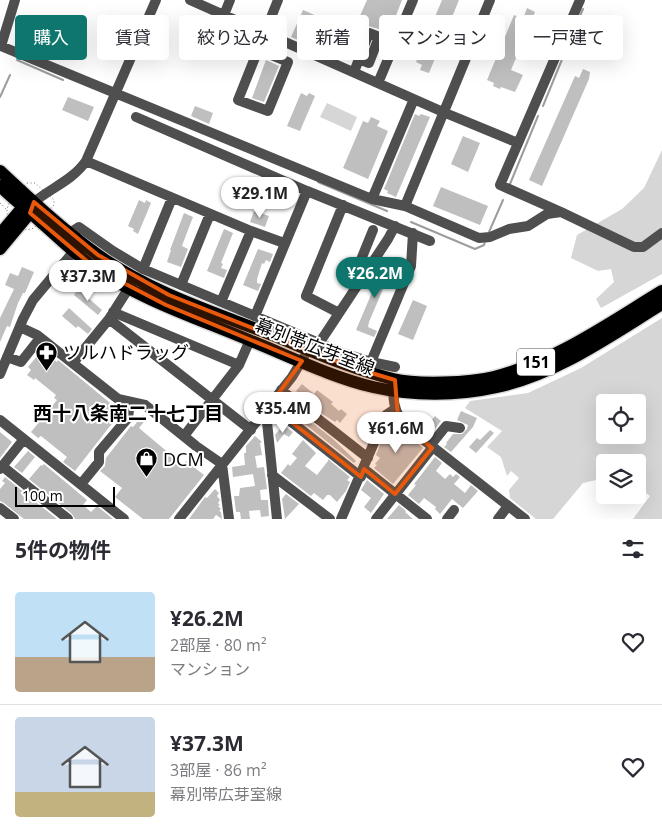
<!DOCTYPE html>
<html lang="ja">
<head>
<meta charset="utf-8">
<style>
  :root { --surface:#fff; --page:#f7f7f7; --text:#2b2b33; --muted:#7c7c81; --line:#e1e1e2; --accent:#0f766e }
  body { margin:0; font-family:"Open Sans","Noto Sans JP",sans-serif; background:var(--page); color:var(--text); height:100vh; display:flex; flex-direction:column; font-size:19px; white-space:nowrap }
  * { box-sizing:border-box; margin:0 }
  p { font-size:16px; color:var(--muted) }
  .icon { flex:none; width:28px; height:28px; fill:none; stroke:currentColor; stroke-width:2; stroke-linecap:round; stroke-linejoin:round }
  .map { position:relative; height:519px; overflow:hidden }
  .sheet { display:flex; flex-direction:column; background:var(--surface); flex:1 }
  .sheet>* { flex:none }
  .hud { position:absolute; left:15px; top:15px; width:632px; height:45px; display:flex; gap:10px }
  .fabs { position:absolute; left:596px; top:394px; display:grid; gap:10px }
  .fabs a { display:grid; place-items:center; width:50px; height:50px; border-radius:5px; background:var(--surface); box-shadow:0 5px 20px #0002; font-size:25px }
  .scale { position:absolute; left:15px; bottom:12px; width:100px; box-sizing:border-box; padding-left:5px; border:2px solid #000; border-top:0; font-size:14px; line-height:18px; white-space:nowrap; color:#000; -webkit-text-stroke:4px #fff; paint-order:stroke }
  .price { position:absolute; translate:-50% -42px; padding:0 11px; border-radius:18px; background:#fff; color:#222; font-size:16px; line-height:32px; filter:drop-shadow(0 1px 2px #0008) }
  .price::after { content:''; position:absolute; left:50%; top:30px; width:15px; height:11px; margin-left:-8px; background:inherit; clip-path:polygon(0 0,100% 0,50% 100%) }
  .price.current { background:var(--accent); color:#fff }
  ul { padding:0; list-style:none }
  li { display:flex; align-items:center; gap:15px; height:125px; padding:0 15px }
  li+li { border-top:1px solid var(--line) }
  li span { display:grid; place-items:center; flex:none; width:140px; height:100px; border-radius:5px; color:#555 }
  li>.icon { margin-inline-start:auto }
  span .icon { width:60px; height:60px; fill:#fffc; stroke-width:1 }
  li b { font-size:21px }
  h2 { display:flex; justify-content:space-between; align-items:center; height:60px; padding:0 15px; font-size:21px }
  .pill { padding:0 18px; border-radius:5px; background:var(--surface); box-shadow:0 5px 20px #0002; font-size:18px; line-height:45px }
  .pill.current { background:var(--accent); color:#fff }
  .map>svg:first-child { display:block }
  .green { fill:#d6d6d6; fill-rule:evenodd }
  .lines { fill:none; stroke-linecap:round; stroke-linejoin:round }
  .stream { stroke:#9d9d9d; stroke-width:2 }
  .building { fill:#bfbfbf }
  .major-casing { stroke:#dbdbdb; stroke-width:15 }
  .path { stroke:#717171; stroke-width:1; stroke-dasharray:1 2.5; stroke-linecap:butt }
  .minor { stroke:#4f4f4f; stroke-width:10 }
  .major { stroke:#000; stroke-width:12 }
  .marked { fill:#e8590c; fill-opacity:0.2; stroke:#e8590c; stroke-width:4; stroke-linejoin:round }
  .labels { text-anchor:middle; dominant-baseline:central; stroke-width:4; stroke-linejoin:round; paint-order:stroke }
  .shield { fill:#fff; stroke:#4c4c4c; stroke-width:1 }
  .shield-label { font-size:16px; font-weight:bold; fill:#000 }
  .street-label { font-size:18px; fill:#000; stroke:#fff }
  .poi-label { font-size:18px; fill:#000; stroke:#fff; text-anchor:start }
  .neighbourhood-label { font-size:19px; font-weight:bold; fill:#000; stroke:#fff }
</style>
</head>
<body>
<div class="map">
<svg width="662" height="519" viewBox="0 0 662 519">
  <rect width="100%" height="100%" fill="#fff"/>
  <path class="green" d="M327,103L357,117L351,131L320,117Z
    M662,150V274L601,308L596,299L614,282L611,269L598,271L571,258L577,235L622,209L644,188Z
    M662,318V519H633L650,496L638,487V462H605V478L583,483L553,519H536L510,498L509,490L519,478L511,471L507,476L501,457L487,447L502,431L465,408L470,401L528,393L581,368ZM638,402V435H605V402Z"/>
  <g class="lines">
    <path class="stream" d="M568,44L583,9
      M17,60L63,80
      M0,97L10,75
      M543,106L563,57
      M318,182L387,211
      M510,184L538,116
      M411,222L475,249L484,245L485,241
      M489,232L503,200"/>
  </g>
  <path class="building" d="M367,0H402L390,31L380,27L379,29L368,26L366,25L368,22L359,18Z
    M442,0H459L429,73L420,70L422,65L416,62Z
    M527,8L535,12L511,70L523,75L515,92L501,87L500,89L493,86L494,83L487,80L514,15L523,19Z
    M303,10L357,33L345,60L291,37Z
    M266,60L279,66L264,102L252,98Z
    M583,69L590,72L589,79L542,186L529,180L575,76L579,78Z
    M301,93L307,96L309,93L315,96L300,131L287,126Z
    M68,97L94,107L88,121L62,110Z
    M195,106L213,113L209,124L191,116Z
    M415,114L419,116L421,114L430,117L396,197L387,193L388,191L384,189Z
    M371,117L380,121L377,126L388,131L368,179L343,168L363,121L368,123Z
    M463,136L480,143L468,172L451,164Z
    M441,187L488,206L480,225L433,206Z
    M139,200L145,203L146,200L151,203L138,234L133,231L134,229L128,226Z
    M254,211L269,216L265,227L250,222Z
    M184,213L193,217L183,243L182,246L188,249L181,267L167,262L171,250H170Z
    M224,229L233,233L221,263L223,264L221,268L227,270L224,278L207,271Z
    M258,249L273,254L270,262L266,260L264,264L262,263L257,279V283L261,284L258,291L243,285Z
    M387,257L395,261L369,322L368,327L377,331L374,337L356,330Z
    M22,267L34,272L25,293H23L18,303L10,327L7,326L0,342V318L14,289L5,285L10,273L18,276Z
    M78,289L102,310L98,315L74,295Z
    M413,300L427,306L413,340L398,334Z
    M69,308L92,329L88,334L78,326L76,328L62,316Z
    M42,350L57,362L58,360L121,412L75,471L63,462L67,457L41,436L38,438L31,432L57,400L54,398L56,395L35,378L34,380L27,375L31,370L28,367Z
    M302,384L314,394L317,390L333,402L331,404L339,411L341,409L347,414L340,423L337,420L335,422L324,415L309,402L311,399L303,393L301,395L296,391Z
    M289,405L313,425L314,424L333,439L356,461L354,463L286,409Z
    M461,411L477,418L473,427L451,452L444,447L447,444L446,443L453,434H462L467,429L468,425L457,420Z
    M143,415L147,418L139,428L183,465L186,461L204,475L169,519H143L115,497L122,488L100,471L105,466L106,458L131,426L133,427Z
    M435,416L441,421L429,436L423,431Z
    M394,425L423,448L393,484L374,468L377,465L375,464L380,458L376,455L380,445Z
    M286,427L293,432L289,437L284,434L277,443L275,435L281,428L284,430Z
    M490,430L494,433L476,453L469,447L477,438L480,440Z
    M0,432L12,442L0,458Z
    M255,436L262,442L260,443L262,455L255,456L257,468L264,467L267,489L260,490L261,500H268L269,516L261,517L260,510L249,511L250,519H241L240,512H236L234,496H239L240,488L255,486L253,474L233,477L232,467L245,465L244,453H246V446Z
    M303,440L316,453L305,466L317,475L328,461V459L350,477L347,480L350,482L346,491L337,502L330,495H327L323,500L314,493L311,496L281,473L288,464L290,466L297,458L292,454Z
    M28,451L35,457L22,473L14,467Z
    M435,457L442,463L436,471L445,479L450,474L453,477L456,474L460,477L454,484L465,493L471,485L478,491L463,508L452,499L440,514L435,509L436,507L424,498L419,504L408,495L416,485L414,484Z
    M44,464L87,500L83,505L91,512L97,506L113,519H75L72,514L29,479L41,465L42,466Z
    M5,477L57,519H24L4,503L0,501V489L5,483L2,481Z
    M367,480L384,494L371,513L364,507L371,498L361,490Z
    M215,489L219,493L217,496L220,500L218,503L220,505L218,506L221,509L219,511L221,512L222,519L216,515L213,519H189L205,497L207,498Z
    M286,494L299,504L285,519L282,499Z
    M399,505L406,511L405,512L413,519H387Z"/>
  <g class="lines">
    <defs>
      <path id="major" d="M0,171C31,200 63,230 98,255C150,292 213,312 272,335C312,351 351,369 393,379C417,385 470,383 494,377C556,361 609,323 662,291
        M0,186C14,200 29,211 43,224C60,239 76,255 95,268C141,300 197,318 249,340C289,356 331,377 373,387C412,396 458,396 497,387C557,374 610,336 662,304
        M0,234L23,207L29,204
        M0,249L30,213L32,206"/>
    </defs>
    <use href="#major" class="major-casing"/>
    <path class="path" d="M27,183H35L54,200V205L34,228L26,230L7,214C6,200 18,193 27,183Z
      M0,203L6,209"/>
    <path class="minor" d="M15,0L1,46L372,199L405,206L479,238L490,237L509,229L528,226L547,214L561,212
      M190,0L443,112L518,143
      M580,0L500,185L561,212L634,247H643L662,233
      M224,15L230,0
      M259,50L288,62L268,111L238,100L278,0
      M359,59L369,63L379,37
      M354,72L369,33L395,43
      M378,83L413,0
      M136,117L307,191L430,241
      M86,161L251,231L284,243
      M372,199L414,99
      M34,202C51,188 73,180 86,161L156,0
      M405,206L490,0
      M70,233L79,227L113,251L143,269L343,353L371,362L395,367
      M143,269L172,198
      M352,282L373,230
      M181,285L210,214
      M221,302L251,231
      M113,312L239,365
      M339,313L306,296L343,205
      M255,316L307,191
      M109,319L251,430
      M20,327L37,335L118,399L145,405L196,446L222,464L229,519
      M320,342L388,239L395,226
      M7,357L21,362L40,338
      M371,362L411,266L413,233
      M73,363L109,319L132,283
      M0,374L23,319L33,300L74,251
      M394,384C392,400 395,415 406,426L525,519
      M281,390L368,458
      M270,405L361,477
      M262,415L267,422L277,519
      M0,420L124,519
      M184,436L239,365L250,340
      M430,446L446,426L460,428
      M2,466L68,519
      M0,469L24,439
      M364,469L427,519
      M272,475L330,519
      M81,484L99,462V452L128,418L130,402
      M0,508L14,519
      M179,519L292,377L304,357
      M341,519L386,415L395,409
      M376,519L432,448
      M447,519L454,510
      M498,519L508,506"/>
    <use href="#major" class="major"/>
  </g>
  <path class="marked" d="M34,202L98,255L169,295L351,367L395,380L398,418L432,448L395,494L364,469L361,477L270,405L302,361L166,305L95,268L30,213Z"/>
  <defs>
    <symbol id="pharmacy-pin" viewBox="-11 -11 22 30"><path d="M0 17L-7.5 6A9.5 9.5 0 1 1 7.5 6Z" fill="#000" stroke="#fff"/><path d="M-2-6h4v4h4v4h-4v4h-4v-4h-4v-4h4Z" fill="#fff"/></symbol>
    <symbol id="shop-pin" viewBox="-11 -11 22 30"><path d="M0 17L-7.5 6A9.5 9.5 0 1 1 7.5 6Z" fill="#000" stroke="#fff"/><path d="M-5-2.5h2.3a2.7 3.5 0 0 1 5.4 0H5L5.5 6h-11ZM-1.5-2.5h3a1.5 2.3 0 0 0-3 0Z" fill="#fff"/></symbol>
  </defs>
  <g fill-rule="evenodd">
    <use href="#pharmacy-pin" x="34" y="340" width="25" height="34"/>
    <use href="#shop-pin" x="134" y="446" width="25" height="34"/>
  </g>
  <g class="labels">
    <rect class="shield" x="517" y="348.5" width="38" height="27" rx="4"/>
    <g class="shield-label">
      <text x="536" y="362">151</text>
    </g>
    <g class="street-label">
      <text transform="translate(315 346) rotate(21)">幕別帯広芽室線</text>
    </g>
    <g class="poi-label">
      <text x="63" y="352">ツルハドラッグ</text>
      <text x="163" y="459">DCM</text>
    </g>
    <g class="neighbourhood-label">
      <text x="128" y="413">西十八条南二十七丁目</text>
    </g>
  </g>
</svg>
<div class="fabs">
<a><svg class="icon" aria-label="locate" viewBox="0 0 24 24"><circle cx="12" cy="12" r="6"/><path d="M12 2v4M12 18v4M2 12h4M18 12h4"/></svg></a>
<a><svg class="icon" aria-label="layers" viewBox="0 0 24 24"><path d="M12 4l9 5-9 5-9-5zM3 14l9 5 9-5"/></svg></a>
</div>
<div class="scale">100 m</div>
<b class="price" style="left:260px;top:219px">¥29.1M</b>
<b class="price current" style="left:375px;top:299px">¥26.2M</b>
<b class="price" style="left:88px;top:302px">¥37.3M</b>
<b class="price" style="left:283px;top:434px">¥35.4M</b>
<b class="price" style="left:396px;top:454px">¥61.6M</b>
<div class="hud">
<a class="pill current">購入</a>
<a class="pill">賃貸</a>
<a class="pill">絞り込み</a>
<a class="pill">新着</a>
<a class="pill">マンション</a>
<a class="pill">一戸建て</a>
</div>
</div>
<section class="sheet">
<h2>5件の物件<svg class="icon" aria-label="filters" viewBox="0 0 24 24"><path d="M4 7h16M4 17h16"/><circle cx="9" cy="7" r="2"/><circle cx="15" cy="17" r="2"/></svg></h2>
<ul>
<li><span style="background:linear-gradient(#bfe0f5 65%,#b9a48a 0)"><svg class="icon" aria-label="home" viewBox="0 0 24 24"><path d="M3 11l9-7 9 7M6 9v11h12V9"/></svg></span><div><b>¥26.2M</b><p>2部屋 · 80 m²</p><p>マンション</p></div><svg class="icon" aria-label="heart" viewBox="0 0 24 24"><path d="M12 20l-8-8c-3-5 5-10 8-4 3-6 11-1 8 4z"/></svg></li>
<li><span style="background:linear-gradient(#c9d6e8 75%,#c2b280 0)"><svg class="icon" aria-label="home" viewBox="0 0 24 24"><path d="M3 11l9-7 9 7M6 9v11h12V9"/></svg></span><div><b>¥37.3M</b><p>3部屋 · 86 m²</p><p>幕別帯広芽室線</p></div><svg class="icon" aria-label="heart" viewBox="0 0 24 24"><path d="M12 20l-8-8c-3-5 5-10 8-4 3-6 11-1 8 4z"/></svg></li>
</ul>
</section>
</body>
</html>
